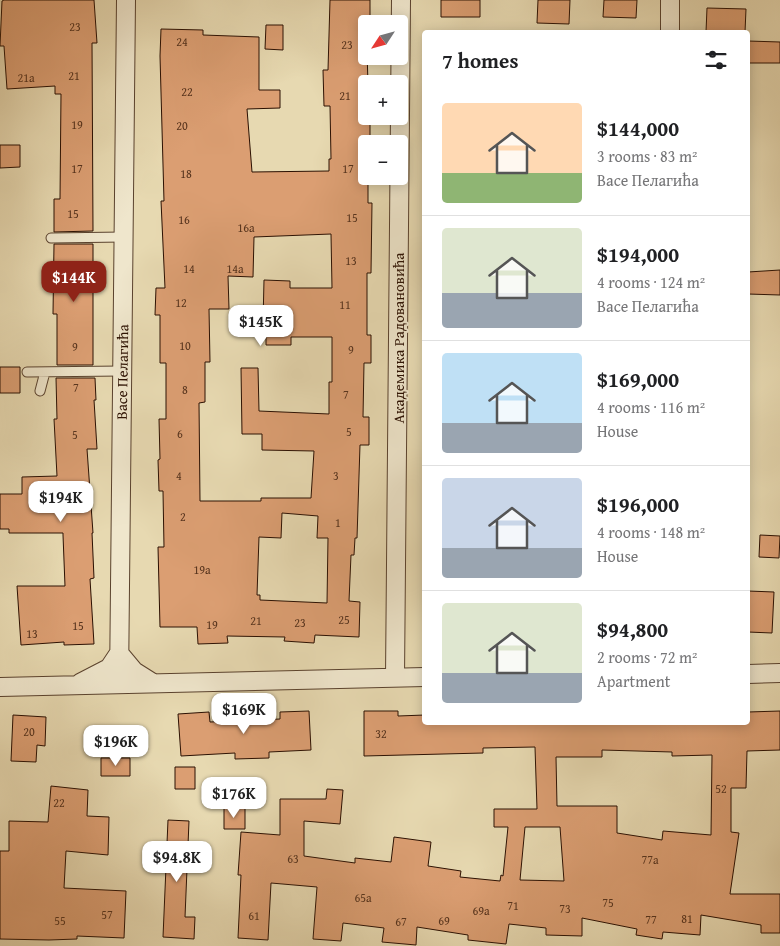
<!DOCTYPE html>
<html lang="en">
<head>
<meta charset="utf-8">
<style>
  :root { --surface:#fff; --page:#f2f2f2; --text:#202124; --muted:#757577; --line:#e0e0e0; --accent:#8f2418 }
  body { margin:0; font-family:"Gentium Book Plus",serif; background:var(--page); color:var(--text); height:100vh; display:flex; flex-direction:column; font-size:19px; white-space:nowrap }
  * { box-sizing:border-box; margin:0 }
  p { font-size:16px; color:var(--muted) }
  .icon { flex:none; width:28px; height:28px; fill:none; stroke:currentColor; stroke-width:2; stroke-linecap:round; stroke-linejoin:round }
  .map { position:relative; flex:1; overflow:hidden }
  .sheet { position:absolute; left:422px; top:30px; width:328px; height:695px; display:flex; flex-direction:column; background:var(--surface); border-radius:5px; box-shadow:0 2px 12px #0003 }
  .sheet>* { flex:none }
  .needle { width:32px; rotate:234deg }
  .fabs { position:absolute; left:358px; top:15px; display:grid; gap:10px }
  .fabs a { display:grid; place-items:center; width:50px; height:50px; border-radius:5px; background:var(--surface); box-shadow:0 2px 12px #0003; font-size:25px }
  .price { position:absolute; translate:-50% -42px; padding:0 11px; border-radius:10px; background:#fff; color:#222; font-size:16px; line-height:32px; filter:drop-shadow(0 1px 2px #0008) }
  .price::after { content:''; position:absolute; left:50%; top:30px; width:15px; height:11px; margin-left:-8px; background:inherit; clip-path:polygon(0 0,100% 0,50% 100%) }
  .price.selected { background:var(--accent); color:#fff }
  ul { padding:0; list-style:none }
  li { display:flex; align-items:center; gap:15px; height:125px; padding:0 20px }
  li+li { border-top:1px solid var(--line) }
  li span { display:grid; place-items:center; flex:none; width:140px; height:100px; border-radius:5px; color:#555 }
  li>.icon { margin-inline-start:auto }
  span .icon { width:60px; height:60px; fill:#fffc; stroke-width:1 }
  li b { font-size:21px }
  h2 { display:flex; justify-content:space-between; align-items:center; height:60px; padding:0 20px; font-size:21px }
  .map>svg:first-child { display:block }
  .building { fill:#db9e72; stroke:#2b1002; fill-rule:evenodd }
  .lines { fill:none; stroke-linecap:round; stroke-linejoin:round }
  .service-casing { stroke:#5a422e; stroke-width:11 }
  .minor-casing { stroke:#5a422e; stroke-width:20 }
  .service { stroke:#efe6cc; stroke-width:9 }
  .minor { stroke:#efe6cc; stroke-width:18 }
  .labels { text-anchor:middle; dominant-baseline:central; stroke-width:4; stroke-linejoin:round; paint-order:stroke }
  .number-label { font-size:12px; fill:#57341e }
  .street-label { font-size:15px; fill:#2b1002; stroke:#efe6cc }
</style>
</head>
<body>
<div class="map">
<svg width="780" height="946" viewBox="0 0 780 946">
  <rect width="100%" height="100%" fill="#e7d9b1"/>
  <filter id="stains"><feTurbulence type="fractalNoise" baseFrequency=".004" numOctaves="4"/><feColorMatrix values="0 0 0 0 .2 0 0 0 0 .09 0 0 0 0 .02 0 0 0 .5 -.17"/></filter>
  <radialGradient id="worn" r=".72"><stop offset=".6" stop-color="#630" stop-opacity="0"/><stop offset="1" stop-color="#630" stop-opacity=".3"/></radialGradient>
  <path class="building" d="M4,0H94L97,43H92L93,231L54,232V199H60L61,94H55V86L7,89L4,46H0L2,1Z
    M330,0H370V18H366L368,84H366V119H370V144H366V176H368V203H372L371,273H367V335H371V363H364L363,417H369V445H360L357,538H355L354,555H351L349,601L360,602L359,637L315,635L314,643L284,641L285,637L227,636L228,643L198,644L197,627H160L158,547H164L163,491H159L158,460L160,459L159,419H166V363H160V315H155L156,288H165L161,201H164L160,56L161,29L203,30V35L259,37V90H280V108L247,109L252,172L329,171V159H331L330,106H324L323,70H328ZM331,234L332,288H290V281L264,280L263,323H266V345H291V337H332V382H329V414L259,411L258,368H241L242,434H262V450L314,451L311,498H261V501H200L199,403L205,402V362H210L209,309H229L228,276L253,277L254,237ZM282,513L318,516L317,538H328L327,603L260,600V595H257L259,537L281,538Z
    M441,0H480V17H441Z
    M538,0H570L569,24L537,23Z
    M604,0H637L636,18L603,17Z
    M707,8L746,9L745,32H706Z
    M266,25H283V50L265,49Z
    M748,41L780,42V63H748Z
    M0,145H20V167L0,168Z
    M54,244H93V365H57V314H53Z
    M780,270V295L748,294V272Z
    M0,367H20V393H0Z
    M56,378H95L96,400H94L97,449H87L93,533H92L94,578L90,579L94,644L64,645V642L21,645L17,586H65L63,535V533H9V529H0V494H22V477L57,476L54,419H57Z
    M760,535L780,536L779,558L759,557Z
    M748,591L774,592L772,633L748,632Z
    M309,711L311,750L269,752V758L235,759V753L181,756L178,714L209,712L210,722L280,719V712Z
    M364,711H398V716L425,715V722H748V712L780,711V750L747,751L746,788H731V832L739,833L730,894H780V933H761V925L701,915L700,935L663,932L662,939L636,935L637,929L582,918V936L546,935V928L509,924L506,944L468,940V935L417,927L416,945L382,942L384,928L343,923L341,941L313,939L317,887L271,883L268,940L238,938L241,875H238L241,832L280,835V799H326L327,789L343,790L340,824L304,821V856L355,863V858L391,862L394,837L431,842L428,866L461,871L460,877L500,881L501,875L503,876L508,827H494V809H537L535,747L483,748V753L364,756ZM602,750L672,752V756L712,755L711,835L663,831L662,840L617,833V806H557L556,757H602ZM525,827H560L564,881L520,880Z
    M13,715L46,717L45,746L37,745L36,762L11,761Z
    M101,758H130V776H101Z
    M175,767H195V789H175Z
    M51,786L88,790L87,816L109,817L108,855L66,851L64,888L126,891L124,938L77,936V939L49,940L0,939V851H9V821L48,822Z
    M224,808H245V829H224Z
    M168,820L189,821L185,917H195L194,939L163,937Z"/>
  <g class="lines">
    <defs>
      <path id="service" d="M51,238L123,237
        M27,372L122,371
        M40,391L45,372"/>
      <path id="minor" d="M670,32V0
        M748,674L780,673
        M395,677L401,0
        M80,683L109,668L119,653L134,671L153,683
        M119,684L126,0
        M0,687L425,677"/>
    </defs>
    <use href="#service" class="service-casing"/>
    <use href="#minor" class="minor-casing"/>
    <use href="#service" class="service"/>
    <use href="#minor" class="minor"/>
  </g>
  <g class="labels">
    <g class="number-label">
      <text x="75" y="26">23</text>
      <text x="182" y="41">24</text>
      <text x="347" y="44">23</text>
      <text x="74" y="75">21</text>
      <text x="26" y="77">21a</text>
      <text x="187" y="91">22</text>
      <text x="345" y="95">21</text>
      <text x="77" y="124">19</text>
      <text x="182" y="125">20</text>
      <text x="77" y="168">17</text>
      <text x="348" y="168">17</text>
      <text x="186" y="173">18</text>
      <text x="73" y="213">15</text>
      <text x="352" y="217">15</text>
      <text x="184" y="219">16</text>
      <text x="246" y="227">16a</text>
      <text x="351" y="260">13</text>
      <text x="189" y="268">14</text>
      <text x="235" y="268">14a</text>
      <text x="181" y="302">12</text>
      <text x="345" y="304">11</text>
      <text x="185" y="345">10</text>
      <text x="75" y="346">9</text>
      <text x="351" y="349">9</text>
      <text x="76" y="387">7</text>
      <text x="185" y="389">8</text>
      <text x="346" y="394">7</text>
      <text x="349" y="431">5</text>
      <text x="180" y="433">6</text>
      <text x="75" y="434">5</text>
      <text x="179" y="475">4</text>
      <text x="336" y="475">3</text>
      <text x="183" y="516">2</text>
      <text x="338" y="522">1</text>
      <text x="202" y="569">19a</text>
      <text x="344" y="619">25</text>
      <text x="256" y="620">21</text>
      <text x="300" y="622">23</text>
      <text x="212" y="624">19</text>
      <text x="78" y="625">15</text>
      <text x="32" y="633">13</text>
      <text x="29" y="731">20</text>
      <text x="381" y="733">32</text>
      <text x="721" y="788">52</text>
      <text x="59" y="802">22</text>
      <text x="293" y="858">63</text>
      <text x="650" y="859">77a</text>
      <text x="363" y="897">65a</text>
      <text x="608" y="902">75</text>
      <text x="513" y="905">71</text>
      <text x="565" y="908">73</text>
      <text x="481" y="910">69a</text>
      <text x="107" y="914">57</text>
      <text x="254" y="915">61</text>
      <text x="687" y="918">81</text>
      <text x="651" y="919">77</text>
      <text x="60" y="920">55</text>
      <text x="444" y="920">69</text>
      <text x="401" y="921">67</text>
    </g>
    <g class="street-label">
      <text transform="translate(398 338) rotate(-90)">Академика Радовановића</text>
      <text transform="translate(122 372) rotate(-89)">Васе Пелагића</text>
    </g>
  </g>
  <rect width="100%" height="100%" filter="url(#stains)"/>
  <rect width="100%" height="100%" fill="url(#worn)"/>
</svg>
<div class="fabs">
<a><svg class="needle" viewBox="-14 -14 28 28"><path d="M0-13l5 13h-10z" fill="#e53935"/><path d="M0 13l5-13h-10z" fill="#757577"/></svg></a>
<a>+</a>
<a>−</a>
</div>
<b class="price selected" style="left:74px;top:303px">$144K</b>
<b class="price" style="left:261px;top:347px">$145K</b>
<b class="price" style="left:61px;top:523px">$194K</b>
<b class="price" style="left:244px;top:735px">$169K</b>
<b class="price" style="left:116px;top:767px">$196K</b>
<b class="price" style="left:234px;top:819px">$176K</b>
<b class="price" style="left:177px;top:883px">$94.8K</b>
<section class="sheet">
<h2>7 homes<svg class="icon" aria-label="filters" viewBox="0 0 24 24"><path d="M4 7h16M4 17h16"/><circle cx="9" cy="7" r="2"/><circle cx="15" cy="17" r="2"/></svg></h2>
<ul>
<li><span style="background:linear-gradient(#ffd9b3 70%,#8fb573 0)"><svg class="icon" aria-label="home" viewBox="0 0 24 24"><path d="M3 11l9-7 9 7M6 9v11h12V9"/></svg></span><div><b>$144,000</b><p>3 rooms · 83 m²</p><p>Васе Пелагића</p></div></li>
<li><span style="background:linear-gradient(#dfe7d0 65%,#9aa5b1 0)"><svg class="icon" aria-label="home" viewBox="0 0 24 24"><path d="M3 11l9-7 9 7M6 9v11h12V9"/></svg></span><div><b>$194,000</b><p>4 rooms · 124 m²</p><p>Васе Пелагића</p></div></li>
<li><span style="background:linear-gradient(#bfe0f5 70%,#9aa5b1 0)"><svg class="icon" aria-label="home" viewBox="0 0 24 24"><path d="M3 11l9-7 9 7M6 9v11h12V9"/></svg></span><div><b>$169,000</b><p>4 rooms · 116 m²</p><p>House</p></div></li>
<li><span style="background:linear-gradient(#c9d6e8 70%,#9aa5b1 0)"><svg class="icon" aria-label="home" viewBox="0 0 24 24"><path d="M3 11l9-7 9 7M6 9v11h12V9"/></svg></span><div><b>$196,000</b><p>4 rooms · 148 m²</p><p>House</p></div></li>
<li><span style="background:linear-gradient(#dfe7d0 70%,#9aa5b1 0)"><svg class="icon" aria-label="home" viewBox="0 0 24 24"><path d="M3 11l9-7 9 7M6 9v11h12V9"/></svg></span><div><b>$94,800</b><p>2 rooms · 72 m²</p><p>Apartment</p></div></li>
</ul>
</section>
</div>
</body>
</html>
